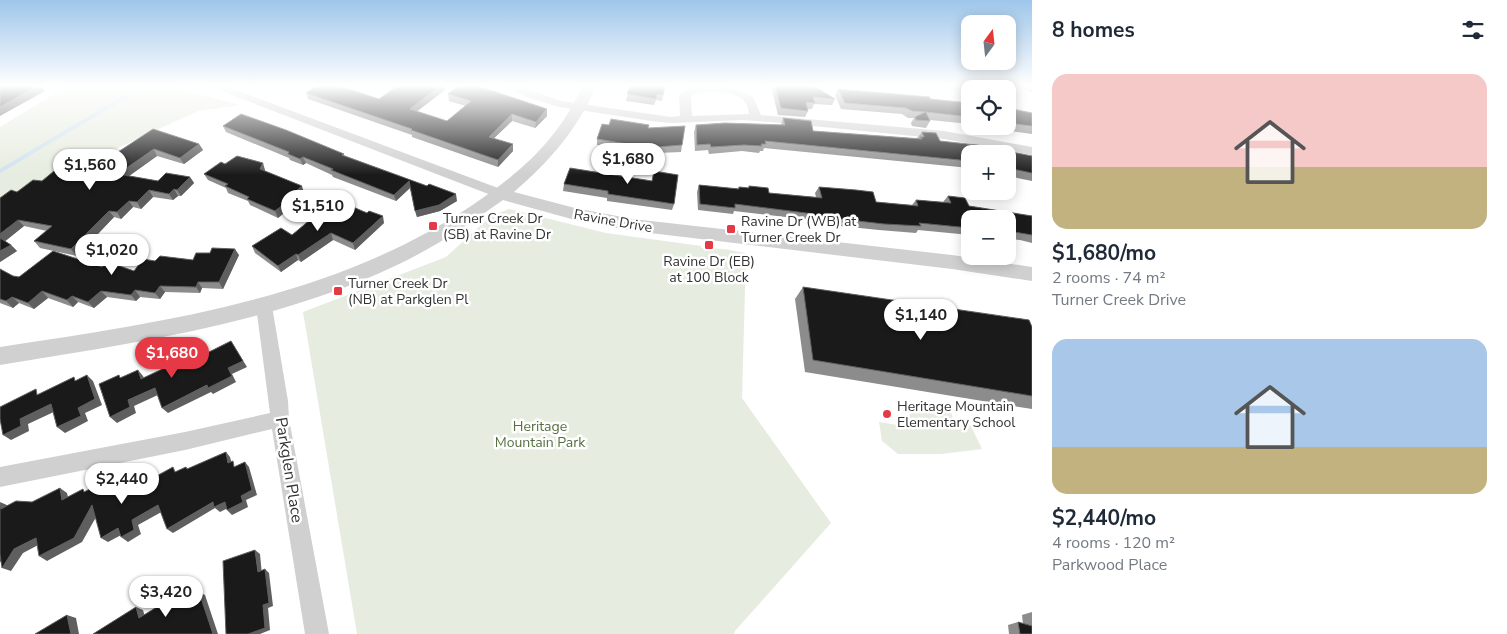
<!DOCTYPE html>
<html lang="en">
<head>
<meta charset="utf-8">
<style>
  :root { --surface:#fff; --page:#f2f2f3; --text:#1f2937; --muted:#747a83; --accent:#e63946 }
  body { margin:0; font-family:"Nunito Sans",sans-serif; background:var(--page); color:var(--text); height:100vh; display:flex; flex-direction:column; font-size:19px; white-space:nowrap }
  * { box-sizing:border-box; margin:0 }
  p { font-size:16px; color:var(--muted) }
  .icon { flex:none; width:28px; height:28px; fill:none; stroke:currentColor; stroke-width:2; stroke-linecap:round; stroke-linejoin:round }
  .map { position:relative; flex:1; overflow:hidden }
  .side { display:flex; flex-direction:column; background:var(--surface); width:475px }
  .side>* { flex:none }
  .needle { width:32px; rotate:15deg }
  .fabs { position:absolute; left:961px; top:15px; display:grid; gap:10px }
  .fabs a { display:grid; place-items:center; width:55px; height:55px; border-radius:10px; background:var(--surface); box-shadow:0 2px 12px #0003; font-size:25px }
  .price { position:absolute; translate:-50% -42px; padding:0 11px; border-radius:18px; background:#fff; color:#222; font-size:16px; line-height:32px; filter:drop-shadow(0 1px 2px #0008) }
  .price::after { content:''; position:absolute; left:50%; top:30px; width:15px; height:11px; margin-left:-8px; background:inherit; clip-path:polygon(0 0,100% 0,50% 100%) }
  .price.selected { background:var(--accent); color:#fff }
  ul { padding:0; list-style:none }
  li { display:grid; align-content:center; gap:10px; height:265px; padding:0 20px }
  li span { display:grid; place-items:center; height:155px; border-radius:15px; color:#555 }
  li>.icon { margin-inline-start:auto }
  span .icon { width:90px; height:90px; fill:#fffc; stroke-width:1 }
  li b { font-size:21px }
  h2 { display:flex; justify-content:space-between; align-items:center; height:60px; padding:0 20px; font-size:21px }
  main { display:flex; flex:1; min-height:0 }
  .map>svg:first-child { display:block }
  .green { fill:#e6ecdf }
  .water { fill:#cfe2ee }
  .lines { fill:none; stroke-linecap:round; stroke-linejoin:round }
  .stream { stroke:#cfe2ee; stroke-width:4 }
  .minor { fill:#d0d0d0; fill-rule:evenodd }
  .tertiary { fill:#d0d0d0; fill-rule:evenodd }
  .secondary { fill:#bdbdbd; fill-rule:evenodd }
  .wall { fill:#8c8c8c }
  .shaded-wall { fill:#5f5f5f }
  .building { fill:#1a1a1a; stroke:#5f5f5f }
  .poi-dot { fill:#e63946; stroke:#fff; stroke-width:2 }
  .labels { text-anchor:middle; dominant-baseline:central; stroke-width:5; stroke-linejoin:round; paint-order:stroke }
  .poi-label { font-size:14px; fill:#333; stroke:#fff; text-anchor:start }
  .street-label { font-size:14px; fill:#333; stroke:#fff }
  .park-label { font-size:14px; fill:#56703f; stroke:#fff }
  .near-street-label { font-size:16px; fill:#333; stroke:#fff }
</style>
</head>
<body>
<main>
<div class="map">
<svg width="1032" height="634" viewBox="0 0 1032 634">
  <rect width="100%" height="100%" fill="#fff"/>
  <path class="green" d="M68,86H171L240,105L198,111L0,202V127Z
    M509,209L606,233L701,246V248L724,249L746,253L742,398L831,523L735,631L734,634H357L303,312L446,257L491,216Z
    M919,407L951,412L954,423L971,426L982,449L941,454H898L882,441L879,422L897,425Z"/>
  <path class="water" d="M168,352L177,356L173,362L152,367L148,365L154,356Z"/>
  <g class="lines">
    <path class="stream" d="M0,171L143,86"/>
    <path class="minor" d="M209,86H225L506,191L508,194L501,198L496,197Z
      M505,86H520L561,101L671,117L680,116L679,95C693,79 737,86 753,97L761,115L944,131L1032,147V155L944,139L783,123L743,120L671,123L651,121L560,107L526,97ZM698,93C710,92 737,90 745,102C748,105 748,110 749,114L692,116L691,96Z
      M264,300L270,302L272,306L288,401L289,419L329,634H305L272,429L185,450L0,487V467L185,432L270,413L256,306L258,302Z"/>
    <path class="tertiary" d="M582,86H596C578,129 549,162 514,192L575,208L633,219L952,255L1032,267V281L952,269L633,231L575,220L503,200C469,224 435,247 397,265C273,324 134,343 0,365V347C164,322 333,299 474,204C520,173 560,138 582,86Z"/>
    <path class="secondary" d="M1021,86H1032V92L1023,89Z"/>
  </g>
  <path class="wall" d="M392,86H444L445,90L416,111L447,121L466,106L449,101L448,94L547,116L535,128L512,121L494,138L513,151L498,167L412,137V135L308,99L306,93L379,99L393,89Z
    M629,86H665L662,101L656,100L654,105L626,101L630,86Z
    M771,86H814L835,99L832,105L814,104L812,109H808V111L805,117L778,115Z
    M838,89L970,103V124L930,120V121L926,128L912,126L911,123L914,118H908L902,114L841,109L835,95Z
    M1008,108L1032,113V134L983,127V126H1008Z
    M783,118L813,131L918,139L917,138L922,132L940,141L1032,156V181L1008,176V154H970V168L764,148L763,151H760L759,153L742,151L709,154L708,150L695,151L694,132L696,125H781Z
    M609,125L648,128L682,145L681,152L657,153V156L597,145V139Z
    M223,126L345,156L457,201L440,211L417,217L410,188L396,201L333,177L332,175L306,163L303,165L290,160L289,158L226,132Z
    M199,144L203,150L184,164L157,156L129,176L158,181L190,177L194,183L181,196H178L173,200L153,197L141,209L133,207L121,219L114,217L77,256L40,248L34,241L47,231L24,226L5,241L11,245L17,251L0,262L17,192L42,181L67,173L93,161L115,154Z
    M225,164L265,170V171L304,193L294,201L295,204L278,218L250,205L248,201L228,193L226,188L208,180L204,174Z
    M570,168L674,204L672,210L607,201V198L563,191L564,184Z
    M699,185L738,189L739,187L748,188L749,186L769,193L816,197L815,193L819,187L876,202L912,205L916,200L943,202L948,196L969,206L1032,216V243L1020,240L1008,239V219H970V235L918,230L916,233L879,230L811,223V220L734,211L733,214L698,210L697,192Z
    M328,210L384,223L355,250L333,240L301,262L298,260L281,272L255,253L252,246L292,235Z
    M239,255L223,289L202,288L200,293L165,292L160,299L140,297L136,301L107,297L94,308L78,302L73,307L48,298L34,309L19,303L13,308L0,303V269L13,276L19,277L102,267L134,271L155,261L193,260Z
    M803,287L1032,327V409L805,372L795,299Z
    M1032,612V634H1009L1008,625L1018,622L1023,624L1022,615Z"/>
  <path class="shaded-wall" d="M37,86H46L43,88L45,91L0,116V107Z
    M440,86H444L445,90L411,116L410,109Z
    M547,109V116L535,128L536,122Z
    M512,114V121L489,143V137Z
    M199,144L203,150L184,164L180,158Z
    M513,144V151L498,167V160Z
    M154,149L157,156L122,181L118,174Z
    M303,157L306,163L303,165L300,159Z
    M263,163L265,170L263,176L260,169Z
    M190,177L194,183L181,196L177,190Z
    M409,181L410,188L396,201L394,195Z
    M302,186L304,193L294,201L295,204L278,218L275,211L290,196Z
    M174,189L178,196L173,200L169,194Z
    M149,190L153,197L141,209L137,202Z
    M456,194L457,201L440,211L417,217L415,211Z
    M129,201L133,207L121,219L117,212Z
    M109,211L114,217L77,256L71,249Z
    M383,216L384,223L355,250L353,243Z
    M18,220L24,226L3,243L0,240V234Z
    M331,233L333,240L301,262L298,255Z
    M11,245L17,251L0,262V251Z
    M235,249L239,255L223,289L219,282Z
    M296,254L298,260L281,272L278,266Z
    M198,282L202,288L200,293L196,287Z
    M160,286L165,292L160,299L155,293Z
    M135,290L140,297L136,301L131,295Z
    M42,291L48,298L34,309L28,303Z
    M101,291L107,297L94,308L88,302Z
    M72,296L78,302L73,307L67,300Z
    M12,297L19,303L13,308L6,301Z
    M231,341L247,367L232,374L236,382L213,394L211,392L168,413L162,408L207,385L228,368Z
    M138,370L143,376L147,385L141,379Z
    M87,375L93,381L102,405L85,413L88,421L65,433L57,427L78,408Z
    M155,388L160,394L134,406L136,413L117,423L110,417L128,400Z
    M51,404L58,410L28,424L29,431L11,440L3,435L20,419Z
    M226,452L230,457L233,468L228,463Z
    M245,462L249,467L257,495L246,500L248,507L232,515L227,510L241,496Z
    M117,475L123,480L128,497L122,492Z
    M60,488L67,493L70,505L62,500Z
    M0,502L9,506L1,509Z
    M213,502H225L230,507L220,512L215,508L173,533L167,529Z
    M92,505L100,510L82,542L47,561L39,556Z
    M158,505L165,510L138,525L141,534L128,542L121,537L132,520Z
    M118,528L125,533L108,542L101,538Z
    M36,538L44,542L23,553L11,571L2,568L8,557L0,562V553L14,549Z
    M255,550L260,554L262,575L258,572Z
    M265,569L269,573L273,606L268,608L270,630L260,634H248Z
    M191,586L197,589L200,595L199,592L205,595L218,634H213Z
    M136,607L143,610L146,621L139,618Z
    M67,615L76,618L79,634H71Z"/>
  <path class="building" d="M0,86H37L0,107Z
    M316,86H340L379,99L396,87L395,86H440L410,109L447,121L471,101L448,94L458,86H478L547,109L536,122L512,114L489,137L513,144L498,160L411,130L412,129L306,93Z
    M630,86H665L663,95L657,94L656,99L627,94Z
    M775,86H814L835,99L813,97L815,103L806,102L808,111L781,108Z
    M838,89L930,97V99L970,103V117L926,112L930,121L916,120L915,117L925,112L912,111L906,108L845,103Z
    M1008,108L1032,113V126L1008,123Z
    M241,114L286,130L344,154L342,155L427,186L429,184L456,194L439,205L415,211L409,181L394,195L331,170L333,169L303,157L300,159L288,154L289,152L223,126Z
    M783,118L811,121L813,131L922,139L920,137H924L922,132L936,133L940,141L977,145L1032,156V173L1008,168V154H970V161L765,141L766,144H761L762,146L744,145L711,147L710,144L697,145L696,125L725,123L785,125Z
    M611,119L649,125L648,128L685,126L682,145L658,147V149L597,139L602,124L609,125Z
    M153,129L199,144L180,158L154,149L118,174L158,181L166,173L190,177L177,190L174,189L169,194L149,190L137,202L129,201L117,212L109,211L71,249L34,241L52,226L18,220L0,234V198L11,190L17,192L33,180L42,181L54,171L67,173L88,160L93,161L108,152L115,154Z
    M237,156L263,163L260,169L302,186L290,196L293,197L275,211L247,199L249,197L225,186L228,184L204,174L221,162L225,164Z
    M570,168L652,181L654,171L678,175L674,204L608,194V191L564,184Z
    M699,185L739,189V187L749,188V186L768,188L769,193L822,198L819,187L856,190L873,192L876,202L918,206L916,200L951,203L948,196L965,198L969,206L1032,216V235L1008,231V219H970V228L919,223L921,226L884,224L815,216L814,214L735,204V208L700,204Z
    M339,201L367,213L369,211L383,216L353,243L331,233L298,255L296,254L278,266L252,246L281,228L292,235L324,208L328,210Z
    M0,238L11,245L0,251Z
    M212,248L235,249L219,282H198L196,287L160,286L155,293L135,290L131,295L101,291L88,302L72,296L67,300L42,291L28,303L12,297L6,301L0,299V269L13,276L19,277L53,251L102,267L108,262L134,271L143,259L155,261L160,256L193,260L196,253H210Z
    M803,287L1029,320L1032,327V396L813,360Z
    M231,341L243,361L228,368L232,376L208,388L207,385L162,408L155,388L128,400L130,407L110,417L99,384L119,375L120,378L138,370L141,379L171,365L168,359L181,353L184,359L187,358L189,362Z
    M87,375L95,399L78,408L81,416L57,427L51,404L20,419L21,426L3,435L0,419V407L36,389L37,395L74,377L75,381Z
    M226,452L228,463L233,461L234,467L245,462L252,490L241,496L243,502L227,510L225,502L214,507L213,502L167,529L158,505L132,520L134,530L121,537L118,528L101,538L92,505L74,538L39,556L36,538L14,549L2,568L0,554V503L1,509L16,501L32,502L60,488L62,500L83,489L84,492L117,475L122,492L141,482L142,484L173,467L175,472L186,467L187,469Z
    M255,550L258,572L265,569L269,603L263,605L265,628L248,634H226L223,561Z
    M191,586L195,594L199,592L213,634H93L136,607L139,618Z
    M67,615L71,634H35Z
    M1018,622L1032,626V634H1020Z"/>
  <linearGradient id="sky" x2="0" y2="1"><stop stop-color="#9ec6ea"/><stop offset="0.49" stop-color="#fff"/><stop offset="1" stop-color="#fff" stop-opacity="0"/></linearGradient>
  <rect width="1032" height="175" fill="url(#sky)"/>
  <g class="poi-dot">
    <rect x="428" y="221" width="10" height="10" rx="2.5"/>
    <rect x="726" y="224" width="10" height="10" rx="2.5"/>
    <rect x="704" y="240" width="10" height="10" rx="2.5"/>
    <rect x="333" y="286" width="10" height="10" rx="2.5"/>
    <circle cx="887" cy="414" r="5"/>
  </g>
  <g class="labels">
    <g class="poi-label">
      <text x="443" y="218">Turner Creek Dr<tspan x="443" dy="16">(SB) at Ravine Dr</tspan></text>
      <text x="741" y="221">Ravine Dr (WB) at<tspan x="741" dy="16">Turner Creek Dr</tspan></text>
      <text x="709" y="261" text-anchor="middle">Ravine Dr (EB)<tspan x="709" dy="16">at 100 Block</tspan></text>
      <text x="348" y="283">Turner Creek Dr<tspan x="348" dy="16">(NB) at Parkglen Pl</tspan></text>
      <text x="897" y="406">Heritage Mountain<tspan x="897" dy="16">Elementary School</tspan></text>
    </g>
    <g class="street-label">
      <text transform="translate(613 221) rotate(10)">Ravine Drive</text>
    </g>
    <g class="park-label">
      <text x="540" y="426">Heritage<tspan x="540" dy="16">Mountain Park</tspan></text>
    </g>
    <g class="near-street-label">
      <text transform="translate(289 470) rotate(81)">Parkglen Place</text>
    </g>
  </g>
</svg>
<div class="fabs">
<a><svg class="needle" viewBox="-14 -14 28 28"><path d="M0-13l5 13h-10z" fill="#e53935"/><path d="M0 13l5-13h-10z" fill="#747a83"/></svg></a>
<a><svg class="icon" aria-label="locate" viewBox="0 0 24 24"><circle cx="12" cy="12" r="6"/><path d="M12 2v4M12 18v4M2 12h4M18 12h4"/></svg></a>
<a>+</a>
<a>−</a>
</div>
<b class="price" style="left:628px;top:185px">$1,680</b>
<b class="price" style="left:90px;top:191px">$1,560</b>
<b class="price" style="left:318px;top:232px">$1,510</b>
<b class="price" style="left:112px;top:276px">$1,020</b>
<b class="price" style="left:921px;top:341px">$1,140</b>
<b class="price selected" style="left:172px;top:379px">$1,680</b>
<b class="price" style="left:122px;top:505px">$2,440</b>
<b class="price" style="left:166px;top:618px">$3,420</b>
</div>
<section class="side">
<h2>8 homes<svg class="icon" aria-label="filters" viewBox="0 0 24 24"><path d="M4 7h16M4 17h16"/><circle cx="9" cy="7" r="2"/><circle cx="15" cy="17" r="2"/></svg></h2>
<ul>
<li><span style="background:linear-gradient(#f6c9c9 60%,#c2b280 0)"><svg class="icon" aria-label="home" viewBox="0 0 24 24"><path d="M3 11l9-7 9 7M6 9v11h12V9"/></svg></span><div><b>$1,680/mo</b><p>2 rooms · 74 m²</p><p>Turner Creek Drive</p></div></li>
<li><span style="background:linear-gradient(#a9c7e8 70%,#c2b280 0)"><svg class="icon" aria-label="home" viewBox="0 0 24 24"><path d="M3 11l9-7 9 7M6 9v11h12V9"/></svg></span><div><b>$2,440/mo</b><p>4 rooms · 120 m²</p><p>Parkwood Place</p></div></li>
</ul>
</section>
</main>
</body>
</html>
